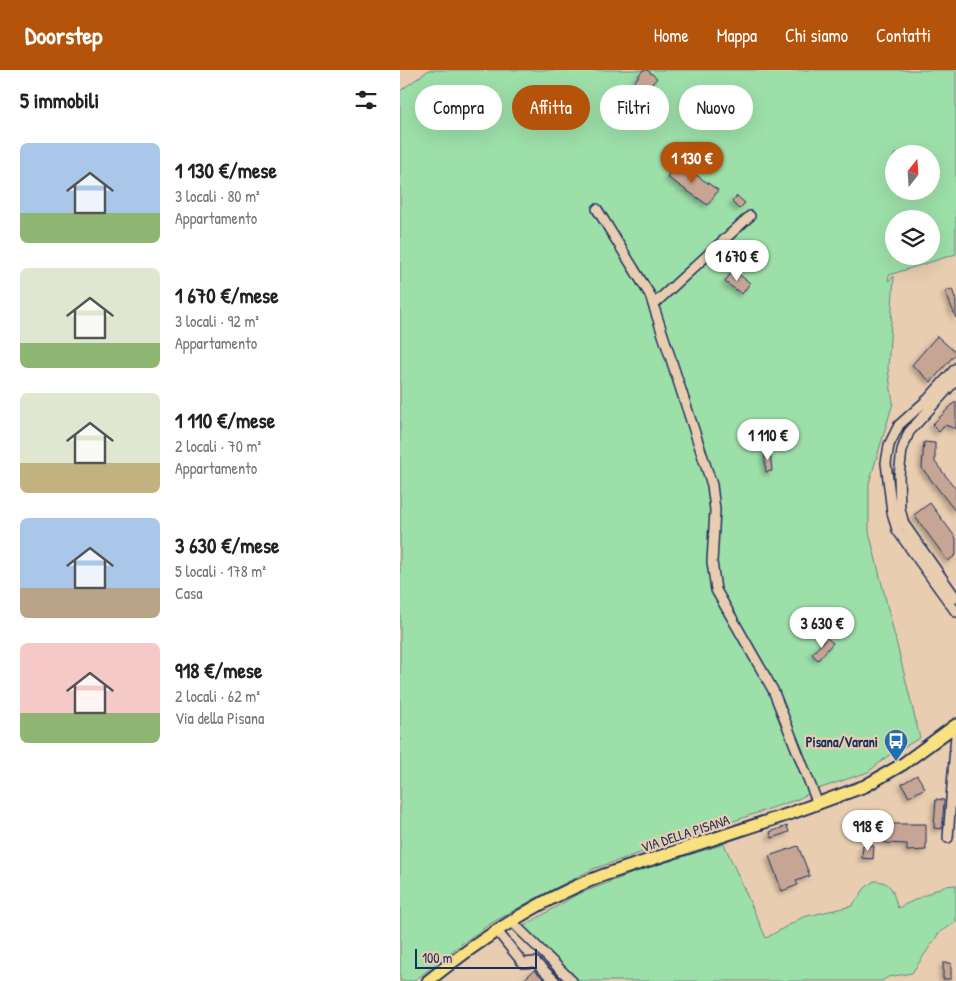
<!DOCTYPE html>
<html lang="it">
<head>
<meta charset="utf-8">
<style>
  :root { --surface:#fff; --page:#f6f6f6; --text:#222; --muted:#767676; --accent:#b45309 }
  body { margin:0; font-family:"Patrick Hand",sans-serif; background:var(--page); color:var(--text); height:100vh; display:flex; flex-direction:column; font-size:19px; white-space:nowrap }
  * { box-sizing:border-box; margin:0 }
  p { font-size:16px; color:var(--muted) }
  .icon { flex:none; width:28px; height:28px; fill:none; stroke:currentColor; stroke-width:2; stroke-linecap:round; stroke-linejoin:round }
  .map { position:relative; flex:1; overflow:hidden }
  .panel { display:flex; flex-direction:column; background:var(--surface); width:400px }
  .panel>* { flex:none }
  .hud { position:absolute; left:15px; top:15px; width:465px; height:45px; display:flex; gap:10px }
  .needle { width:32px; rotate:17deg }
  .buttons { position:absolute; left:485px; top:75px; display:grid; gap:10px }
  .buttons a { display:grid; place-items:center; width:55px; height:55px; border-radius:50%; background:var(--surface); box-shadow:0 5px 20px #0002; font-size:25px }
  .scale { position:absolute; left:15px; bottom:12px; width:122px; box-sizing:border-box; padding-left:5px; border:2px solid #1b2f5e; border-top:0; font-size:14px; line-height:18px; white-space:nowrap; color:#1b2f5e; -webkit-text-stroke:4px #e9cdb0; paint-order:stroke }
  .price { position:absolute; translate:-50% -42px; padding:0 11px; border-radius:18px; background:#fff; color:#222; font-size:16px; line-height:32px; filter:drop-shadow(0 1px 2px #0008) }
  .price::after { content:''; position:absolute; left:50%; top:30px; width:15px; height:11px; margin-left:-8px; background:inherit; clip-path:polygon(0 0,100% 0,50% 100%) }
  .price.current { background:var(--accent); color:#fff }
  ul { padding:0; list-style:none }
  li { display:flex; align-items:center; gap:15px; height:125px; padding:0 20px }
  li span { display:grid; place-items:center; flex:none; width:140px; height:100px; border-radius:8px; color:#555 }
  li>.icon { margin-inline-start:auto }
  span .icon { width:60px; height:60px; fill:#fffc; stroke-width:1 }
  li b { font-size:21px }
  h2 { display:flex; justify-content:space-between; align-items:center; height:60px; padding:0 20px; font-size:21px }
  .chip { padding:0 18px; border-radius:22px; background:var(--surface); box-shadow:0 5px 20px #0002; font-size:18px; line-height:45px }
  .chip.current { background:var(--accent); color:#fff }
  header { display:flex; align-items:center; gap:30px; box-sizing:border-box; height:70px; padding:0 25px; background:var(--accent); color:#fff }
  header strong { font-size:24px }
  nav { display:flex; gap:28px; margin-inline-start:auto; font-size:18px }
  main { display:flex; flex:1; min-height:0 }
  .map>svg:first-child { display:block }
  .green { fill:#9ddfa9; stroke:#5c8784; fill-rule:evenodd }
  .building { fill:#c7a594; stroke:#1b2f5e; filter:url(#shadow) }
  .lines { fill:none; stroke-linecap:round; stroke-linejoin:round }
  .minor-casing { stroke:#1b2f5e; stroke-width:12 }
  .major-casing { stroke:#1b2f5e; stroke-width:15 }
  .minor { stroke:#e9cdb0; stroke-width:9 }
  .major { stroke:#fae180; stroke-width:11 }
  .labels { text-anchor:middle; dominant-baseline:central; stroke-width:4.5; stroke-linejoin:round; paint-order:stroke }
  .poi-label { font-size:14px; font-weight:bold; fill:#1b2f5e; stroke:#e9cdb0; text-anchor:end }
  .street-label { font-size:14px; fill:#1b2f5e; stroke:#e9cdb0 }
</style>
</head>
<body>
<header>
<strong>Doorstep</strong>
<nav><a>Home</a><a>Mappa</a><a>Chi siamo</a><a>Contatti</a></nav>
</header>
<main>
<section class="panel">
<h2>5 immobili<svg class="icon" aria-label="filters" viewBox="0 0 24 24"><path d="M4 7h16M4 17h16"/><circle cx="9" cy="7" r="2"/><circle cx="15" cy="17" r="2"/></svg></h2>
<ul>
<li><span style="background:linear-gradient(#a9c7e8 70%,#8fb573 0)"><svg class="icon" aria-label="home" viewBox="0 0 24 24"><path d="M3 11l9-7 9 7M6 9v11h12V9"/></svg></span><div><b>1 130 €/mese</b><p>3 locali · 80 m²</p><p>Appartamento</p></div></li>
<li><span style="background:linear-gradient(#dfe7d0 75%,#8fb573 0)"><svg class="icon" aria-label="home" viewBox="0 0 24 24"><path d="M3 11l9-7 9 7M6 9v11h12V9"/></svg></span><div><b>1 670 €/mese</b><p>3 locali · 92 m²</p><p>Appartamento</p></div></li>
<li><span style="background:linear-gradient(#dfe7d0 70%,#c2b280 0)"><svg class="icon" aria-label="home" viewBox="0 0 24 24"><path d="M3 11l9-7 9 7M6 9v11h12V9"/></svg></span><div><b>1 110 €/mese</b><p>2 locali · 70 m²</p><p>Appartamento</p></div></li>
<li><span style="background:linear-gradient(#a9c7e8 70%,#b9a48a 0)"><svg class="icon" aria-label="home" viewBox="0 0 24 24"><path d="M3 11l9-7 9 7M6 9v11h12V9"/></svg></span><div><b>3 630 €/mese</b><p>5 locali · 178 m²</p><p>Casa</p></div></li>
<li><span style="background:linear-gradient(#f6c9c9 70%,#8fb573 0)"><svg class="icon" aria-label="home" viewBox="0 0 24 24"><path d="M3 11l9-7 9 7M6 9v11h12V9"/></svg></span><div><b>918 €/mese</b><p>2 locali · 62 m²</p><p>Via della Pisana</p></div></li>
</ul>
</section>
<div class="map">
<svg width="556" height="911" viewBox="0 0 556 911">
  <defs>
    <filter id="shadow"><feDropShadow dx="-3" dy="3" stdDeviation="2.5" flood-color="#0004"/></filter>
  </defs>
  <rect width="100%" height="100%" fill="#e9cdb0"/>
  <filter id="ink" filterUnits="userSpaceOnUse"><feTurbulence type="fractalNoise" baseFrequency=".02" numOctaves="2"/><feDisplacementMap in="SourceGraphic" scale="10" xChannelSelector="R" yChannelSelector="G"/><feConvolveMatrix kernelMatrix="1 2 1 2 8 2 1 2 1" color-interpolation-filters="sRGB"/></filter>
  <g filter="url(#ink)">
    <path class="green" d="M29,0H556V184L489,205L488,211L494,206L488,299L493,333L469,413V462L520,668L488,686L468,702L418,719L398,729L193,799L136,828L90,854L64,872L14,911H0V21ZM494,84H531V121H494ZM494,149H531V186H494Z
      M324,774L366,868L403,847L452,836L465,818L474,811C494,811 492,823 498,838L544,816L556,815V852L539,863L512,903L488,907L482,911H180L124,856L176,825L244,799Z"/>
    <path class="building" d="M243,0H247L257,8L241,27L252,35L242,49L225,37L240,17L234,12Z
      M289,22L315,41L310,48L284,29Z
      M277,92L318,120L308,135L267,107Z
      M337,126L345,133L339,139L332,132Z
      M333,200L350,213L342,224L325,212Z
      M552,219L556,230V248L545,221Z
      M537,266L556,283L531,312L512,295Z
      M556,331V359L545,355L539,362L532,355Z
      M524,372L535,373V392L556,419V442L522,398Z
      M364,380H370L372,401L366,402Z
      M530,433L556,468V485L548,491L514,445Z
      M427,568L433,573L418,590L412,584Z
      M517,705L525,718L509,727L502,714Z
      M536,729L544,730L542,759L534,758Z
      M482,754H526V780L507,781V774L486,773L481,768Z
      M387,756L389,762L372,768L370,762Z
      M463,775L474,776L473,789L462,788Z
      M398,776L410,806L396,811L398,815L382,821L369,786Z
      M543,893H551V909H543Z
      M134,900L146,911H123Z"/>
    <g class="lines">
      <defs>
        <path id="minor" d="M197,139L250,225L312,415L315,440L312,492L316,520L373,620L418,734
          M253,235L350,146
          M556,298L528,329L499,355L489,375L486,393L492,442L497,460L556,542
          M556,310L509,362L502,380L499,405L500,439L504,454L556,528
          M548,768L556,664L551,659
          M112,852L172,911
          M97,861L123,893L135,892L155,911"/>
        <path id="major" d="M28,911C80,869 142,828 204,805L389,744L465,716L503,694L556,655"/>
      </defs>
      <use href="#minor" class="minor-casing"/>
      <use href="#major" class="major-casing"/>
      <use href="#minor" class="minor"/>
      <use href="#major" class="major"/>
    </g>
  </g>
  <defs>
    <symbol id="bus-pin" viewBox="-11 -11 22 30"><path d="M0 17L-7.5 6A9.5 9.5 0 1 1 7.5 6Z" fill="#1f6fb2" stroke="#e9cdb0"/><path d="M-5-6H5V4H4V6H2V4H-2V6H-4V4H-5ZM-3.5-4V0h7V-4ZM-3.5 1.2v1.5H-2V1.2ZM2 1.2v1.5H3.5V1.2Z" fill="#fff"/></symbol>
  </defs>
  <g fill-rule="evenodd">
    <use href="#bus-pin" x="482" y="657" width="28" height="38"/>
  </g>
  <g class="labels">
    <g class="poi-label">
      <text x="478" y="671">Pisana/Varani</text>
    </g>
    <g class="street-label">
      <text transform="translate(285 763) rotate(-18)">VIA DELLA PISANA</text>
    </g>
  </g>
</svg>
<div class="buttons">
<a><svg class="needle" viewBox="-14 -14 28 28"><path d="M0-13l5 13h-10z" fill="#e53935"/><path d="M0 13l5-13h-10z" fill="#767676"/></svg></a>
<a><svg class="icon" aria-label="layers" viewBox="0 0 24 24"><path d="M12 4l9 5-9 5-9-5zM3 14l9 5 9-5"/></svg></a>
</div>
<div class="scale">100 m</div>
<b class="price current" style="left:292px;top:114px">1 130 €</b>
<b class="price" style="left:337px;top:212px">1 670 €</b>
<b class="price" style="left:368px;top:391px">1 110 €</b>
<b class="price" style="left:422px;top:579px">3 630 €</b>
<b class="price" style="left:468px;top:782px">918 €</b>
<div class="hud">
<a class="chip">Compra</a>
<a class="chip current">Affitta</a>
<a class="chip">Filtri</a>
<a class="chip">Nuovo</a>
</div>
</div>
</main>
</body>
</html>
